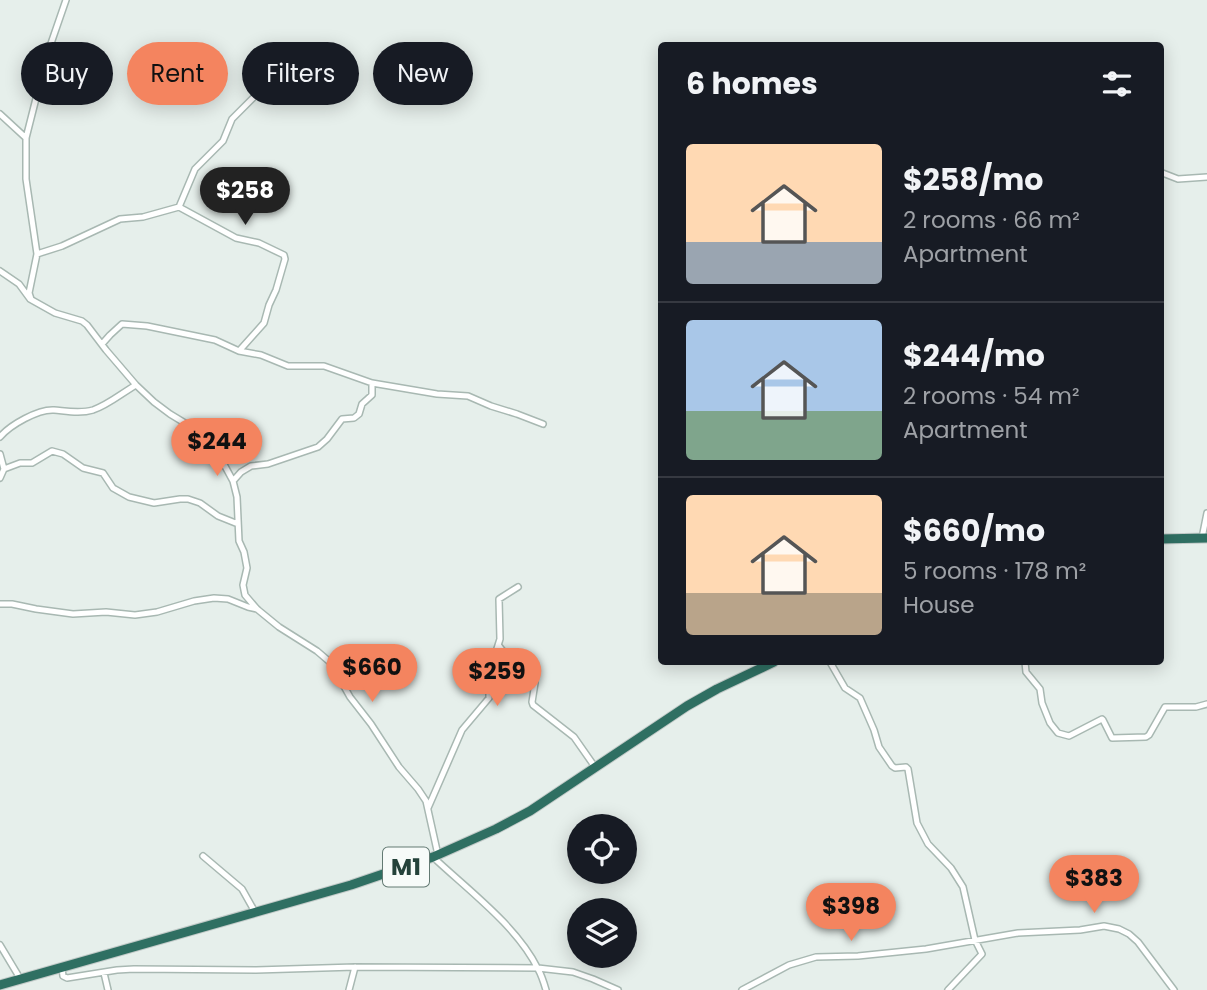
<!DOCTYPE html>
<html lang="en">
<head>
<meta charset="utf-8">
<style>
  :root { --surface:#171b24; --page:#20242c; --text:#f1f3f6; --muted:#9ea1a6; --line:#363941; --accent:#f4845f }
  body { margin:0; font-family:Poppins,sans-serif; background:var(--page); color:var(--text); height:100vh; display:flex; flex-direction:column; font-size:26px; white-space:nowrap }
  * { box-sizing:border-box; margin:0 }
  p { font-size:23px; color:var(--muted) }
  .icon { flex:none; width:38px; height:38px; fill:none; stroke:currentColor; stroke-width:2; stroke-linecap:round; stroke-linejoin:round }
  .map { position:relative; flex:1; overflow:hidden }
  .side { position:absolute; left:658px; top:42px; width:506px; height:623px; display:flex; flex-direction:column; background:var(--surface); border-radius:7px; box-shadow:0 4px 18px #0003 }
  .side>* { flex:none }
  .top-card { position:absolute; left:21px; top:42px; width:532px; height:63px; display:flex; gap:14px }
  .controls { position:absolute; left:567px; top:814px; display:grid; gap:14px }
  .controls a { display:grid; place-items:center; width:70px; height:70px; border-radius:50%; background:var(--surface); box-shadow:0 4px 18px #0003; font-size:35px }
  .price { position:absolute; translate:-50% -60px; padding:0 16px; border-radius:24px; background:var(--accent); color:#111; font-size:23px; line-height:46px; filter:drop-shadow(0 2px 4px #0008) }
  .price::after { content:''; position:absolute; left:50%; top:42px; width:21px; height:16px; margin-left:-10px; background:inherit; clip-path:polygon(0 0,100% 0,50% 100%) }
  .price.current { background:#222; color:#fff }
  ul { padding:0; list-style:none }
  li { display:flex; align-items:center; gap:21px; height:175px; padding:0 28px }
  li+li { border-top:2px solid var(--line) }
  li span { display:grid; place-items:center; flex:none; width:196px; height:140px; border-radius:7px; color:#555 }
  li>.icon { margin-inline-start:auto }
  span .icon { width:84px; height:84px; fill:#fffc; stroke-width:1 }
  li b { font-size:30px }
  h2 { display:flex; justify-content:space-between; align-items:center; height:84px; padding:0 28px; font-size:30px }
  .chip { padding:0 24px; border-radius:32px; background:var(--surface); box-shadow:0 4px 18px #0003; font-size:24px; line-height:63px }
  .chip.current { background:var(--accent); color:#111 }
  .map>svg:first-child { display:block }
  .lines { fill:none; stroke-linecap:round; stroke-linejoin:round }
  .minor-casing { stroke:#a8b8b2; stroke-width:8 }
  .highway-casing { stroke:#c2cac8; stroke-width:11 }
  .minor { stroke:#fff; stroke-width:5 }
  .highway { stroke:#2f6f62; stroke-width:9 }
  .labels { text-anchor:middle; dominant-baseline:central; stroke-width:7; stroke-linejoin:round; paint-order:stroke }
  .shield { fill:#f7fbf9; stroke:#637a73; stroke-width:2 }
  .shield-label { font-size:23px; font-weight:bold; fill:#24423a }
</style>
</head>
<body>
<div class="map">
<svg width="1207" height="990" viewBox="0 0 1207 990">
  <rect width="100%" height="100%" fill="#e6efeb"/>
  <g class="lines">
    <defs>
      <path id="minor" d="M0,114L26,138
        M1160,172L1178,179L1207,177
        M179,207L195,169L223,141L232,119L253,98
        M37,254L62,246L120,219L143,217L179,207L236,238L259,243L284,255L285,259L276,290L269,305L264,323L239,351
        M0,271L19,284L30,299L55,313L82,321L87,325L106,350L136,385L154,402L170,414L198,431L220,457L233,481L237,497L239,541L244,552L247,568L243,585L245,595L257,609L279,627L317,651L331,663L350,697L371,724L399,767L418,789L426,801L438,855
        M31,299L29,293L37,254L26,179V138L47,55L66,0
        M102,344L110,335L122,324L147,326L215,340L239,351L261,355L288,366H324L372,383L437,394L468,396L491,406L517,414L543,424
        M0,437C10,425 38,409 54,410C66,411 80,414 93,410C108,405 122,393 136,385
        M0,454L4,469L0,478
        M4,469L20,463H32L52,451L63,454L83,468L103,473L113,488L129,497L154,503L180,499H188L200,503L218,516L238,524
        M233,481L241,472L251,466L268,464L318,447L327,439L342,419L354,418L359,414L362,404L372,395V383
        M1202,538L1207,513
        M0,604H12L36,609L73,614L106,612L135,615L157,612L194,601L214,598L228,599L248,607L257,609
        M499,646L510,660L532,676L535,683L532,702L533,705L574,737L595,767
        M830,662L845,688L860,698L874,730L879,747L892,766L895,768L906,767L908,769L917,823L928,844L951,868L963,887L975,940L982,954L948,990
        M1025,662L1026,672L1040,689L1042,703L1050,723L1058,733L1069,736L1102,719L1103,720L1112,738L1146,737L1149,735L1165,707H1196L1207,704
        M428,808L462,730L489,698V674L500,639L499,599L518,587
        M203,856L242,889L255,912
        M433,857C468,890 517,926 538,969C542,976 544,983 546,990
        M0,945L21,980
        M62,968L63,976L67,978L117,970L134,969L256,970L355,967L538,968L573,972L593,979L618,990
        M104,973L108,990
        M349,990L355,967
        M742,990L789,965L816,957L858,956L926,949L1018,933L1080,930L1104,926L1119,929L1129,934L1138,942L1174,990"/>
      <path id="highway" d="M1160,539L1207,538
        M0,985L351,885L433,857L496,829L530,811L687,706L717,689L774,662"/>
    </defs>
    <use href="#minor" class="minor-casing"/>
    <use href="#highway" class="highway-casing"/>
    <use href="#minor" class="minor"/>
    <use href="#highway" class="highway"/>
  </g>
  <g class="labels">
    <rect class="shield" x="383" y="847.5" width="46" height="39" rx="5"/>
    <g class="shield-label">
      <text x="406" y="867">M1</text>
    </g>
  </g>
</svg>
<div class="controls">
<a><svg class="icon" aria-label="locate" viewBox="0 0 24 24"><circle cx="12" cy="12" r="6"/><path d="M12 2v4M12 18v4M2 12h4M18 12h4"/></svg></a>
<a><svg class="icon" aria-label="layers" viewBox="0 0 24 24"><path d="M12 4l9 5-9 5-9-5zM3 14l9 5 9-5"/></svg></a>
</div>
<b class="price current" style="left:245px;top:227px">$258</b>
<b class="price" style="left:217px;top:478px">$244</b>
<b class="price" style="left:372px;top:704px">$660</b>
<b class="price" style="left:497px;top:708px">$259</b>
<b class="price" style="left:1094px;top:915px">$383</b>
<b class="price" style="left:851px;top:943px">$398</b>
<div class="top-card">
<a class="chip">Buy</a>
<a class="chip current">Rent</a>
<a class="chip">Filters</a>
<a class="chip">New</a>
</div>
<section class="side">
<h2>6 homes<svg class="icon" aria-label="filters" viewBox="0 0 24 24"><path d="M4 7h16M4 17h16"/><circle cx="9" cy="7" r="2"/><circle cx="15" cy="17" r="2"/></svg></h2>
<ul>
<li><span style="background:linear-gradient(#ffd9b3 70%,#9aa5b1 0)"><svg class="icon" aria-label="home" viewBox="0 0 24 24"><path d="M3 11l9-7 9 7M6 9v11h12V9"/></svg></span><div><b>$258/mo</b><p>2 rooms · 66 m²</p><p>Apartment</p></div></li>
<li><span style="background:linear-gradient(#a9c7e8 65%,#7fa58c 0)"><svg class="icon" aria-label="home" viewBox="0 0 24 24"><path d="M3 11l9-7 9 7M6 9v11h12V9"/></svg></span><div><b>$244/mo</b><p>2 rooms · 54 m²</p><p>Apartment</p></div></li>
<li><span style="background:linear-gradient(#ffd9b3 70%,#b9a48a 0)"><svg class="icon" aria-label="home" viewBox="0 0 24 24"><path d="M3 11l9-7 9 7M6 9v11h12V9"/></svg></span><div><b>$660/mo</b><p>5 rooms · 178 m²</p><p>House</p></div></li>
</ul>
</section>
</div>
</body>
</html>
